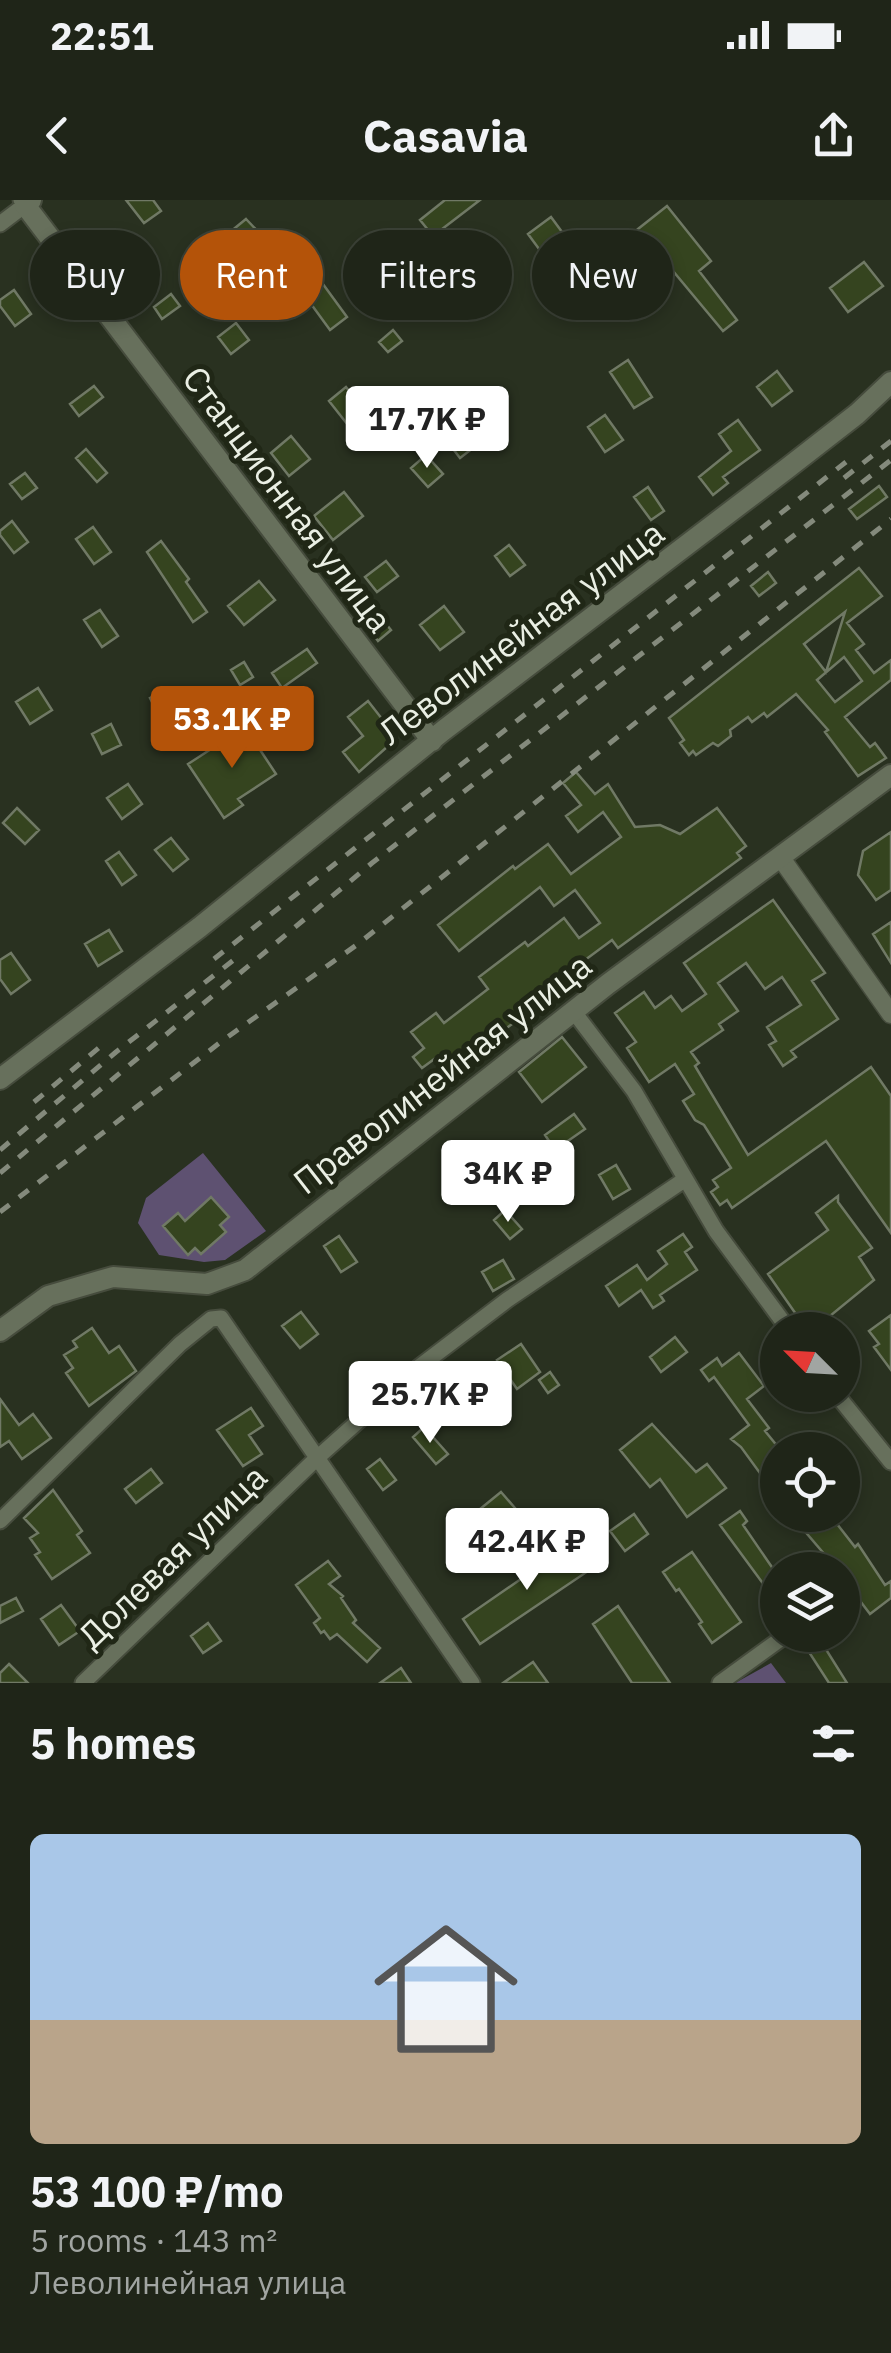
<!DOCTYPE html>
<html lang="en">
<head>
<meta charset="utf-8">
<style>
  :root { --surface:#1f2518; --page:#2c3125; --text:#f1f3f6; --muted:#a1a5a2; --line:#3c4237; --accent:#b45309 }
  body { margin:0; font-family:"IBM Plex Sans",sans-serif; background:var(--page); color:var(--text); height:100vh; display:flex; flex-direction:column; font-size:38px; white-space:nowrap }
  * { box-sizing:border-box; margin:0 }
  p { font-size:32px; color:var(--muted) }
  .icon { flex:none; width:55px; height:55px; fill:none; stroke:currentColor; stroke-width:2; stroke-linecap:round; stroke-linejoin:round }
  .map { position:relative; height:1483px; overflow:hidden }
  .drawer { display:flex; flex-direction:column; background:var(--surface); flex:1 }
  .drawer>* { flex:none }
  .top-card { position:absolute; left:30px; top:30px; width:832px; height:90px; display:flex; gap:20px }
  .needle { width:65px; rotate:294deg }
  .buttons { position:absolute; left:760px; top:1112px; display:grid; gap:20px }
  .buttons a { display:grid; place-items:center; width:100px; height:100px; border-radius:50%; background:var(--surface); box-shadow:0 5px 15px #0003,0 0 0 2px var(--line); font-size:50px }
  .price { position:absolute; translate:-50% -85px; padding:0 22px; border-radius:10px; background:#fff; color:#222; font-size:32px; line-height:65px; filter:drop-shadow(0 2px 5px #0008) }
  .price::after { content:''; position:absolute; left:50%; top:60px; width:30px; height:22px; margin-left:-15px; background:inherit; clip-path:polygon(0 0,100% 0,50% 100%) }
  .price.selected { background:var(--accent); color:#fff }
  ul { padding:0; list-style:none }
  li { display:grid; align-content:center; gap:20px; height:530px; padding:0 30px }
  li span { display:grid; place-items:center; height:310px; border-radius:15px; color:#555 }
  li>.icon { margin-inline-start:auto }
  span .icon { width:180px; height:180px; fill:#fffc; stroke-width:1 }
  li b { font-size:42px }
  h2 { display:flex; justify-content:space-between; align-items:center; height:120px; padding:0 30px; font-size:42px }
  .pill { padding:0 35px; border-radius:45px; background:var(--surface); box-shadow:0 5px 15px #0003,0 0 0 2px var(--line); font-size:35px; line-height:90px }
  .pill.selected { background:var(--accent); color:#fff }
  .status { display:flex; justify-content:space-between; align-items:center; height:70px; padding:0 50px; background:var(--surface); direction:ltr }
  .status svg { height:28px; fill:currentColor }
  header { display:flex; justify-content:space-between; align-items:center; height:130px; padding:0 30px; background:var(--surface); font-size:45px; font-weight:700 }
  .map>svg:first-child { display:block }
  .green { fill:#5e5171 }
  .building { fill:#35441f; stroke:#707965; stroke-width:2.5; fill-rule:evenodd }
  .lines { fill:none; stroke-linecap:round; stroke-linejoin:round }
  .minor-casing { stroke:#464c3d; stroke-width:19 }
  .tertiary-casing { stroke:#464c3d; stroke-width:21 }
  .secondary-casing { stroke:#464c3d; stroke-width:24 }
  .minor { stroke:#67705c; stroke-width:15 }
  .tertiary { stroke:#67705c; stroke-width:18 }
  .secondary { stroke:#67705c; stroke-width:20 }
  .rail { stroke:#848a7c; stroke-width:5; stroke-dasharray:12 12; stroke-linecap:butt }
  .labels { text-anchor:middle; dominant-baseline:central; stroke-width:10; stroke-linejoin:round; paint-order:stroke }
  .street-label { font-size:35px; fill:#eaefe4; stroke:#202716 }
</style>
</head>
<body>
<div class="status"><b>22:51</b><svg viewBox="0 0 49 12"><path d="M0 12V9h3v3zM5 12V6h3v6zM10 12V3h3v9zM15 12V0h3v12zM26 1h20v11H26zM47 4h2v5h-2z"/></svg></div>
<header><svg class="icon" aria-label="back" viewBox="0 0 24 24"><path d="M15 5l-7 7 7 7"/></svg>Casavia<svg class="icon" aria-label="share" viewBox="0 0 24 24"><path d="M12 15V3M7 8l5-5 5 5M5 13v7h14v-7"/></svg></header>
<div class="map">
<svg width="891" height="1483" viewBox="0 0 891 1483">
  <rect width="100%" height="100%" fill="#293120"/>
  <path class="green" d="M203,953L266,1031L225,1060L204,1062L159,1055L138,1023L146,998Z
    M771,1463L786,1483H735Z"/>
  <path class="building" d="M126,0H153L161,11L144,23Z
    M445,0H480L433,36L420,20Z
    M667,6L711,61L699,71L737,120L723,131L638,29Z
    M551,17L565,36L542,53L528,34Z
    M246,19L265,39L231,67L213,46Z
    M377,33L399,60L386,71L364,43Z
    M120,51L137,74L119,88L102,65Z
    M864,62L883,86L848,112L830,88Z
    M320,80L347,117L330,130L303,93Z
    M14,90L31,114L15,126L0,106V100Z
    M171,94L180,106L162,119L154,107Z
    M236,123L249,140L231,154L218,137Z
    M393,130L402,141L388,152L379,142Z
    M628,160L652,197L634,208L610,172Z
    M777,171L792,191L772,206L757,187Z
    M94,186L103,197L79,216L70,204Z
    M346,187L366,212L348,225L329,201Z
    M605,215L623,240L605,252L588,227Z
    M738,220L760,250L723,277L728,283L713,295L699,277L731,251L719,234Z
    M461,231L473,248L460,258L447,241Z
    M291,236L310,259L289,276L271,253Z
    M86,249L107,273L97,282L76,258Z
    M426,255L443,274L428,287L411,268Z
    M25,273L37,288L22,299L10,284Z
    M879,286L887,297L857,319L849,309Z
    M648,287L664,311L651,320L634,297Z
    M344,292L363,316L333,340L314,316Z
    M12,321L28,342L14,353L0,335V331Z
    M93,327L111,352L94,364L76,339Z
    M161,341L189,379L186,382L207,412L193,422L147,352Z
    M509,345L525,365L510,376L495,356Z
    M386,361L398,376L377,392L365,377Z
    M859,368L882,396L847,423L864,444L856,450L874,473L891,460V480L845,517L870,547L875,543L886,558L858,576L825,532L828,530L796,494L767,517L764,513L752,522L748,517L730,530L731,536L718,546L713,543L696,555L693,551L689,555L680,543L684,540L669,518ZM845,412L840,428L826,472L804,444ZM844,457L862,481L835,502L817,480Z
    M768,372L776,383L759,396L751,386Z
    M259,381L275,400L244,425L228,406Z
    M444,406L464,432L440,450L420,425Z
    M100,410L118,436L102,447L84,420Z
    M382,419L391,430L378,441L369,429Z
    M307,449L317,463L282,488L272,473Z
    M244,462L253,477L240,485L231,470Z
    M38,488L52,510L30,524L16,502Z
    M167,489L179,513L162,522L150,498Z
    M368,501L397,538L359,572L343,552L363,536L348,517Z
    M111,524L121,545L102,554L92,534Z
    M245,527L276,574L238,599L243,605L224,618L188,564Z
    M576,572L595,594L608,584L635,627L660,625L680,634L717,608L746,646L737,653L741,658L618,748L612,740L550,786L555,793L447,871L437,857L422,868L413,857L424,848L411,832L436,813L444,823L488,789L479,777L525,742L528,746L564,718L579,738L600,723L575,690L554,706L540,687L459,751L438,725L513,666L515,669L548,644L571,674L621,637L603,612L578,632L566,616L581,605L563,583Z
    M128,584L142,604L122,619L107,598Z
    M17,608L39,630L25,644L3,623Z
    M891,632V690L876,700L858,675L863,651Z
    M171,638L188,659L173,671L155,650Z
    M119,652L136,675L122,685L106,661Z
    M773,700L825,773L812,781L838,819L791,851L796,857L783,866L769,845L776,841L767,827L801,805L782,777L765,789L746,763L718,783L738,811L719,824L723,830L691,852L699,863L695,866L748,955L871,867L891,896V1033L826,941L732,1008L727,1000L720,1005L711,992L718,987L713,980L731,968L704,925L695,920L683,901L694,894L675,864L649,882L627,848L636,842L615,813L644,792L655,808L671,796L682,811L706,794L684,763Z
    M891,722V763L873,734Z
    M109,730L122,751L98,766L85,744Z
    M11,753L30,780L11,794L0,779V760Z
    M562,837L586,867L542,902L519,872Z
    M574,914L585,929L555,950L545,935Z
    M481,951L507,986L487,1000L469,974L464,977L456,965Z
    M616,965L630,989L613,999L599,975Z
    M838,996V1002L872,1048L859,1057L874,1080L819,1125L807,1130L768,1074L828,1030L816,1013Z
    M211,997L229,1017L220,1025L226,1032L201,1054L195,1048L188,1055L163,1026L178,1013L185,1021Z
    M505,1010L522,1029L510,1039L494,1020Z
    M683,1034L692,1047L685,1052L697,1070L660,1095L664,1101L653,1108L641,1090L619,1106L606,1086L637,1065L647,1080L667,1064L658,1051Z
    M339,1036L357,1062L341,1072L324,1046Z
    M503,1060L514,1079L493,1091L482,1072Z
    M301,1112L318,1134L300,1148L282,1126Z
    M891,1115V1170L874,1147L879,1144L869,1131Z
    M92,1128L109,1153L119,1146L136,1171L89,1206L66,1173L73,1168L64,1155L77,1147L73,1141Z
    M675,1137L687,1152L661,1172L650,1157Z
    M521,1144L540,1172L517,1189L497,1160Z
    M739,1153L764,1186L747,1199L769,1228L765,1231L778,1247V1298L741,1247L731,1239L749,1225L714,1177L709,1181L701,1170L717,1158L722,1166Z
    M550,1172L559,1185L548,1193L539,1180Z
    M0,1199L19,1225L33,1214L51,1238L22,1259L9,1241L0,1247Z
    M251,1208L263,1226L249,1235L262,1254L243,1266L217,1230Z
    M652,1224L696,1272L707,1264L726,1288L687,1317L660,1279L650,1287L620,1250Z
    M424,1227L448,1254L436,1264L413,1237Z
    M380,1259L396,1280L383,1290L367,1269Z
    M151,1269L162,1283L136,1303L125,1289Z
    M53,1290L82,1331L77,1335L90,1353L52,1379L35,1355L40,1352L30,1338L38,1333L24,1318Z
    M501,1292L515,1308L488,1331L474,1314Z
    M740,1311L747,1321L743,1325L778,1376V1404L720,1325Z
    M634,1314L648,1334L625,1351L610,1331Z
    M791,1315H830L855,1347L858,1344L885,1385L891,1381V1398L870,1414L842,1377V1370H827L831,1362Z
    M477,1332L489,1347L478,1355L467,1340Z
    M573,1343L591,1369L480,1444L463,1419Z
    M692,1352L741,1422L712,1443L699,1424L702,1422L679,1389L676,1391L663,1372Z
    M328,1361L340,1376L329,1384L343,1396L341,1398L356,1420L353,1423L380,1448L367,1462L337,1434L330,1439L324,1431L321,1433L314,1423L320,1418L296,1385Z
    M16,1398L23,1411L0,1423V1406Z
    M61,1405L80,1431L59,1445L41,1419Z
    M618,1406L670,1483H632L593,1424Z
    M208,1423L221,1441L203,1453L191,1436Z
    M798,1435H817L847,1483H829Z
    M533,1462L548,1483H503Z
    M9,1464L28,1483H0V1473Z
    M401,1468L411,1483H380Z"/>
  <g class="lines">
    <defs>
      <path id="minor" d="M0,24L25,5L21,0
        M574,812L634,891L716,1031L789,1130
        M837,1195L891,1262
        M0,1321L180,1144L211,1119L221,1118L472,1483
        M83,1483L317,1258L419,1167L507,1100L684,980
        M720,1483L782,1438"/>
      <path id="tertiary" d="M781,658L891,814"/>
      <path id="secondary" d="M31,0L25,5L432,541
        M0,879L200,727L444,530L789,267L857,214L891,182
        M0,1131L48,1096L113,1077L207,1084L245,1070L608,784L891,575"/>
    </defs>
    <use href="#minor" class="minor-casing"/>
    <use href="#tertiary" class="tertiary-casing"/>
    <use href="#secondary" class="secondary-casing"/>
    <use href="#minor" class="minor"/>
    <use href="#tertiary" class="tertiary"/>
    <use href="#secondary" class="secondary"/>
    <path class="rail" d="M844,278L891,241
      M214,759L851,258
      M34,902L107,841
      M0,950L116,852L240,755
      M0,973L372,663L891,260
      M0,1012L222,841L358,744L891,319"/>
  </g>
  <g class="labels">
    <g class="street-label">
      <text transform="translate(288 299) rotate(53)">Станционная улица</text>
      <text transform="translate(521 432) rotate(-37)">Леволинейная улица</text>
      <text transform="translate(442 873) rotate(-38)">Праволинейная улица</text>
      <text transform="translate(172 1356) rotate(-44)">Долевая улица</text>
    </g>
  </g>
</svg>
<div class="buttons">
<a><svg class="needle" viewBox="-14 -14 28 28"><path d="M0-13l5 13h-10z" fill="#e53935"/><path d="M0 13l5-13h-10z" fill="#a1a5a2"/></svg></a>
<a><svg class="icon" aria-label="locate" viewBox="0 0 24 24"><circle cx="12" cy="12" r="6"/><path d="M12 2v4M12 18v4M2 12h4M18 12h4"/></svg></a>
<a><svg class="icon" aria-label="layers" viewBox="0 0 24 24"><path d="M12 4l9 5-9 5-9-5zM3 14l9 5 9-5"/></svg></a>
</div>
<b class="price" style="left:427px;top:271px">17.7K ₽</b>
<b class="price selected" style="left:232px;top:571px">53.1K ₽</b>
<b class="price" style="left:508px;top:1025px">34K ₽</b>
<b class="price" style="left:430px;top:1246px">25.7K ₽</b>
<b class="price" style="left:527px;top:1393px">42.4K ₽</b>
<div class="top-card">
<a class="pill">Buy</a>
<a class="pill selected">Rent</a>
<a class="pill">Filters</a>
<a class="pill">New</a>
</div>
</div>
<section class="drawer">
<h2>5 homes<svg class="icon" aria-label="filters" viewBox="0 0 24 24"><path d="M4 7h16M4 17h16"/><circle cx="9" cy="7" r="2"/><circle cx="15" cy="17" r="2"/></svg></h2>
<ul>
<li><span style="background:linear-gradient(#a9c7e8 60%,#b9a48a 0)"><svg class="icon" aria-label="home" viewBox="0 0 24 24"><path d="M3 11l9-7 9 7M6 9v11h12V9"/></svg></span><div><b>53 100 ₽/mo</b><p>5 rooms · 143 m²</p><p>Леволинейная улица</p></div></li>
</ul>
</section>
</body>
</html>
